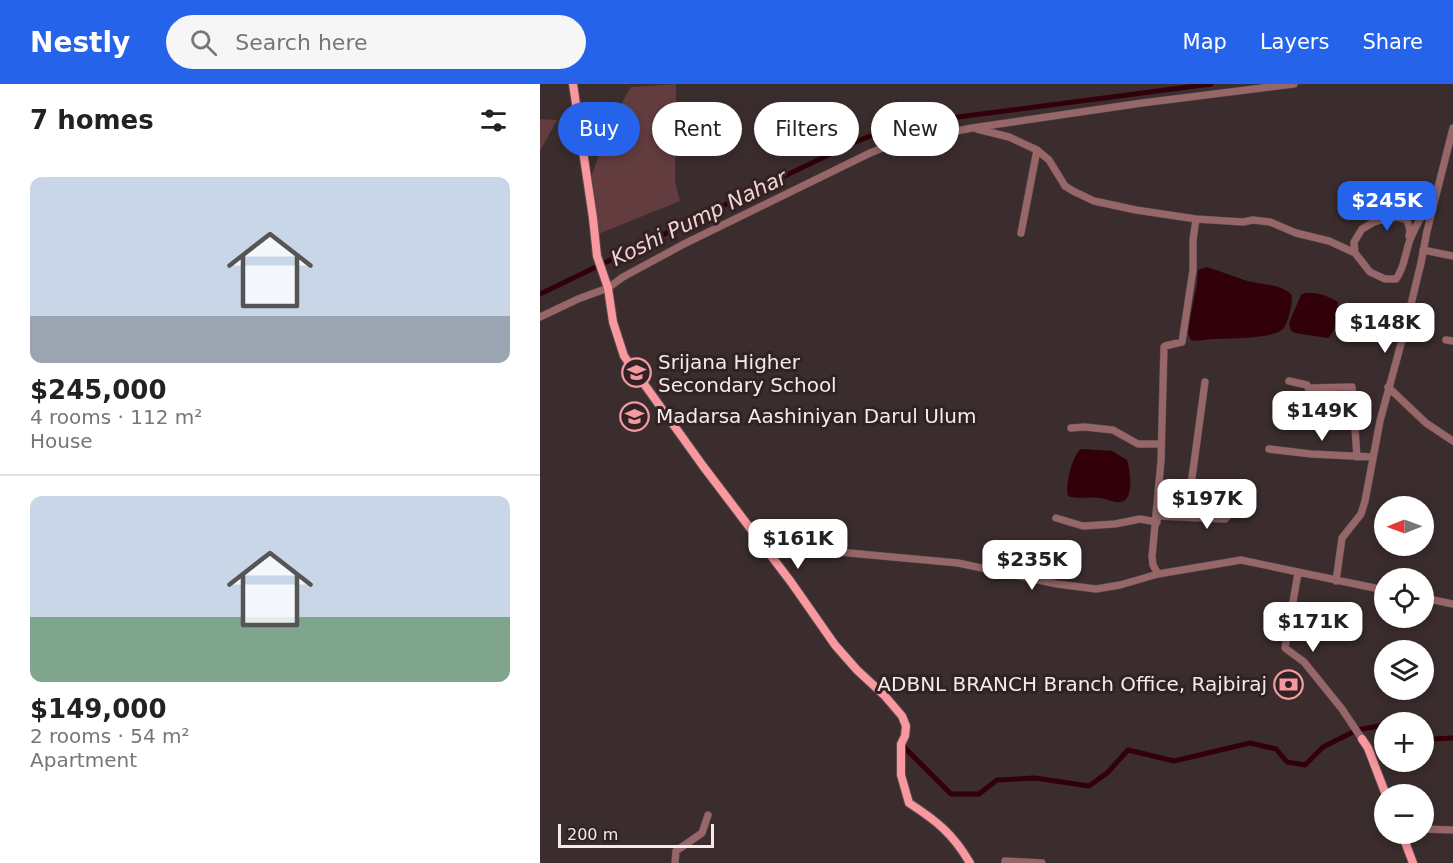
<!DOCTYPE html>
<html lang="en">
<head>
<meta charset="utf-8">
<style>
  :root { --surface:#fff; --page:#f6f6f6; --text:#222; --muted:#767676; --line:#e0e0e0; --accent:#2563eb }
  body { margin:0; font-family:"DejaVu Sans",sans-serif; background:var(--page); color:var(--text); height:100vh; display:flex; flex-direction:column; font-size:22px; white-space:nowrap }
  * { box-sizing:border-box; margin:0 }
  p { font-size:20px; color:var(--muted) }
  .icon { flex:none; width:33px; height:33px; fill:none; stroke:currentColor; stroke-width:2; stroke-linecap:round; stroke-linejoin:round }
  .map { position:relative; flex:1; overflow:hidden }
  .sheet { display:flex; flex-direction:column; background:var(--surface); width:540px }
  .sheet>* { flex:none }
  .hud { position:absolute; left:18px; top:18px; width:570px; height:54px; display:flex; gap:12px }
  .needle { width:39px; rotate:269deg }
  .tools { position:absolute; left:834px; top:412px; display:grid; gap:12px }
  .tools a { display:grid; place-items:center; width:60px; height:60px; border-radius:50%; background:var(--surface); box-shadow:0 3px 9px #0003; font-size:30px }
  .scale { position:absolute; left:18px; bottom:15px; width:156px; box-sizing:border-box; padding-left:6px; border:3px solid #f5ebeb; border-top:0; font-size:16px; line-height:21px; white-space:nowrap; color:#f5ebeb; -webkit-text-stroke:4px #312223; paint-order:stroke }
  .price { position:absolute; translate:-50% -51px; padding:0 14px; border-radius:12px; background:#fff; color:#222; font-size:20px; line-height:39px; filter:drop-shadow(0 2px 3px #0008) }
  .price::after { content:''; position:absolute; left:50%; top:36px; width:18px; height:14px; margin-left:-9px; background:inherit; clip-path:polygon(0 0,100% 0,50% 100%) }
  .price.on { background:var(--accent); color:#fff }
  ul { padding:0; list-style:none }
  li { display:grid; align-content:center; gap:12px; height:318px; padding:0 30px }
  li+li { border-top:2px solid var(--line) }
  li span { display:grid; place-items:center; height:186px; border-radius:12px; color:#555 }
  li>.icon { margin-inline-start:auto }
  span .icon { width:108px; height:108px; fill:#fffc; stroke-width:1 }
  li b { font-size:26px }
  h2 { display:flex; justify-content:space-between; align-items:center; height:72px; padding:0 30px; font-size:26px }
  .chip { padding:0 21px; border-radius:27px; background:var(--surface); box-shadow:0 3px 9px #0003; font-size:21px; line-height:54px }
  .chip.on { background:var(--accent); color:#fff }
  header { display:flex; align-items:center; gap:36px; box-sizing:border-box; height:84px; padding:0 30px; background:var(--accent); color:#fff }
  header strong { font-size:28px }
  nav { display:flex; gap:33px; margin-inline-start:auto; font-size:21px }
  .search { width:420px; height:54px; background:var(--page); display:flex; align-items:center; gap:15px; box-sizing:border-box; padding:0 21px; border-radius:33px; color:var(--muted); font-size:22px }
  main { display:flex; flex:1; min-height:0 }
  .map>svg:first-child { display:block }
  .built { fill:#4b3637 }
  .green { fill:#623c3e }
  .water { fill:#310009 }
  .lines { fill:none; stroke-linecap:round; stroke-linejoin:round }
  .canal { stroke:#310009; stroke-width:5 }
  .minor-casing { stroke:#594b4b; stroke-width:8 }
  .major-casing { stroke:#594b4b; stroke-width:10 }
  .minor { stroke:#966668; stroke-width:7 }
  .major { stroke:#fa989f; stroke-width:8 }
  .labels { text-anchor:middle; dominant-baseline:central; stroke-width:6; stroke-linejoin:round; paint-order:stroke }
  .poi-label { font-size:20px; fill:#f5ebeb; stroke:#312223; text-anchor:start }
  .water-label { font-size:21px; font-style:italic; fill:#f8d2d3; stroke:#312223 }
</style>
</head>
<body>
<header>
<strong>Nestly</strong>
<div class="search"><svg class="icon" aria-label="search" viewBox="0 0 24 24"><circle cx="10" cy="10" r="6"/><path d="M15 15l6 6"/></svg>Search here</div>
<nav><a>Map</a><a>Layers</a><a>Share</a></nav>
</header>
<main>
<section class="sheet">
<h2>7 homes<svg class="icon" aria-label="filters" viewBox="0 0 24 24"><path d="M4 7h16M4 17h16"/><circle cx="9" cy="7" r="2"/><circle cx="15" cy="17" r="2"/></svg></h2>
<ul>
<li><span style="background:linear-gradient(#c9d6e8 75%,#9aa5b1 0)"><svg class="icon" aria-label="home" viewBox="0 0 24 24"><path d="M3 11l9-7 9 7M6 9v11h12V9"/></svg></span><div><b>$245,000</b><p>4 rooms · 112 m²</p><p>House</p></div></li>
<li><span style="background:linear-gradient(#c9d6e8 65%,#7fa58c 0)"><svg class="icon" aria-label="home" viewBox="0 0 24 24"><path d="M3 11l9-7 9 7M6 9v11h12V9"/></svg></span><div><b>$149,000</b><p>2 rooms · 54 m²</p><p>Apartment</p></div></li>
</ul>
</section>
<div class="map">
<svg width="913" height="779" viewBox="0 0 913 779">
  <rect width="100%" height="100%" fill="#3b2c2d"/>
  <path class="built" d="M289,29L312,30L313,37L290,43Z"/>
  <path class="green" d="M136,0L135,98L140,117L56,151L48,101L72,36L91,3Z
    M0,35L17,36L0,67Z"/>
  <path class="water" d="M667,183C680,187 692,192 704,196C720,201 738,199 751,210C754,217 748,239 743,245C733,255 689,254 674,255C666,255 659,258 651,256L649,252L648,248L650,235L657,200L658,186Z
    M765,209C777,208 788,212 798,218C797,230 797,246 788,254L755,249L751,247L749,239L761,211Z
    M541,365L572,367L587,376C590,385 595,417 580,418C574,419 567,415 561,414C550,412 539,416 528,412C525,401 532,372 541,365Z"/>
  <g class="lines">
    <path class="canal" d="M0,210L313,59L345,46L364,40L671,0
      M884,652L893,655L913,654
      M361,660L411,710H439L457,696L495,694L549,702L567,689L588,666L634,677L710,659L736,665L747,678L765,681L783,663L817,646L844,641"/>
    <defs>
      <path id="minor" d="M437,45L469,53L497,66L509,76L525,102L533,107L554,117L596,126L656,135L703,138L713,136L730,138L756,149L789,157L815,169L830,188L845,195H856C866,182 865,165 872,151C878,137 887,123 896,110
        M481,149L497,66
        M883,166L913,172
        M815,169L814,158L822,145L834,138L845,135L857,133L867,136L870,146L869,152
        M0,233L38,215L68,204L83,193L144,160L330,69L355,59L432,44L602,19L754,0
        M906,256L913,257
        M749,297L767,301L768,304L812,303L817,373
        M848,303L886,339L913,357
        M531,344L545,343L573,346L598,360H621
        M729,365L771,370L833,373
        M620,399L651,401L665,298
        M617,432L685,435L688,432L689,422
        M516,434L543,442L575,440L600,435L617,438
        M224,463L233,462L418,479L517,500L556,505L580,501L618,490L701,476L844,506
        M758,489L745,564L764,578L802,625L822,655
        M618,490L613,481L612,473L621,377L624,263L625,262L642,258L653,186V156L656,135
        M796,497L802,454L821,430L825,417L840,337L865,245L881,179L887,147L913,44
        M884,514L913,520
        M884,745L913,746
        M465,777L502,779
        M135,779L136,767L162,749L168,731"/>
      <path id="major" d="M33,0L53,134L57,172L68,204L73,238L84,272L163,382L251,498L295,561L317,586L344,611L362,632L366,642L365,652L361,660V691L369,719C397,737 413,750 430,779
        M822,655L828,664L846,711
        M862,750L873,779"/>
    </defs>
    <use href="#minor" class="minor-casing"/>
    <use href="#major" class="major-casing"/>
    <use href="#minor" class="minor"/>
    <use href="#major" class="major"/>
  </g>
  <defs>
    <symbol id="school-ring" viewBox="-11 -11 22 22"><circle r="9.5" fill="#312223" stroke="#f49aa0" stroke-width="1.5"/><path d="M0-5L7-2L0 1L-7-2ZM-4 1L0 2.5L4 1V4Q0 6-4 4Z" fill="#f49aa0"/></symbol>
    <symbol id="bank-ring" viewBox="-11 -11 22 22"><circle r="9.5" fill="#312223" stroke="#f49aa0" stroke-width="1.5"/><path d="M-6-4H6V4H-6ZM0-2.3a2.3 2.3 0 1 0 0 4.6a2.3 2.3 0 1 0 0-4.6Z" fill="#f49aa0"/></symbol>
  </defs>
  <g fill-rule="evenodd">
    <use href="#school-ring" x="80" y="272" width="33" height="33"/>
    <use href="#school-ring" x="78" y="316" width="33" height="33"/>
    <use href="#bank-ring" x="732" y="584" width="33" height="33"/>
  </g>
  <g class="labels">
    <g class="poi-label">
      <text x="118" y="278">Srijana Higher<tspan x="118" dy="23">Secondary School</tspan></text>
      <text x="116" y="332">Madarsa Aashiniyan Darul Ulum</text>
      <text x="727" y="600" text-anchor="end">ADBNL BRANCH Branch Office, Rajbiraj</text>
    </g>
    <g class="water-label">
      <text transform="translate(159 134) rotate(-26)">Koshi Pump Nahar</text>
    </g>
  </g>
</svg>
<div class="tools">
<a><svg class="needle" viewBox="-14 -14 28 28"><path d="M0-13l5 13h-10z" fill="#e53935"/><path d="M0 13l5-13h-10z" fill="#767676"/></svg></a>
<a><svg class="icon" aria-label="locate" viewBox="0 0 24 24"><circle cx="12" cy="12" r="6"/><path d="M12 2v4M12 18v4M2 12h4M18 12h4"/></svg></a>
<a><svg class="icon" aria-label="layers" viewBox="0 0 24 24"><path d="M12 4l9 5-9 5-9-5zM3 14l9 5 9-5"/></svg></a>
<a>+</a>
<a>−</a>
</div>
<div class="scale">200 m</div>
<b class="price on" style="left:847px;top:148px">$245K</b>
<b class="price" style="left:845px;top:270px">$148K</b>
<b class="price" style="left:782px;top:358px">$149K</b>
<b class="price" style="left:667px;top:446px">$197K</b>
<b class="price" style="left:258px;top:486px">$161K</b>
<b class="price" style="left:492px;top:507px">$235K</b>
<b class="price" style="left:773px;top:569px">$171K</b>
<div class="hud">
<a class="chip on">Buy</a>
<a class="chip">Rent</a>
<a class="chip">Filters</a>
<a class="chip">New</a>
</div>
</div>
</main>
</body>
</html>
